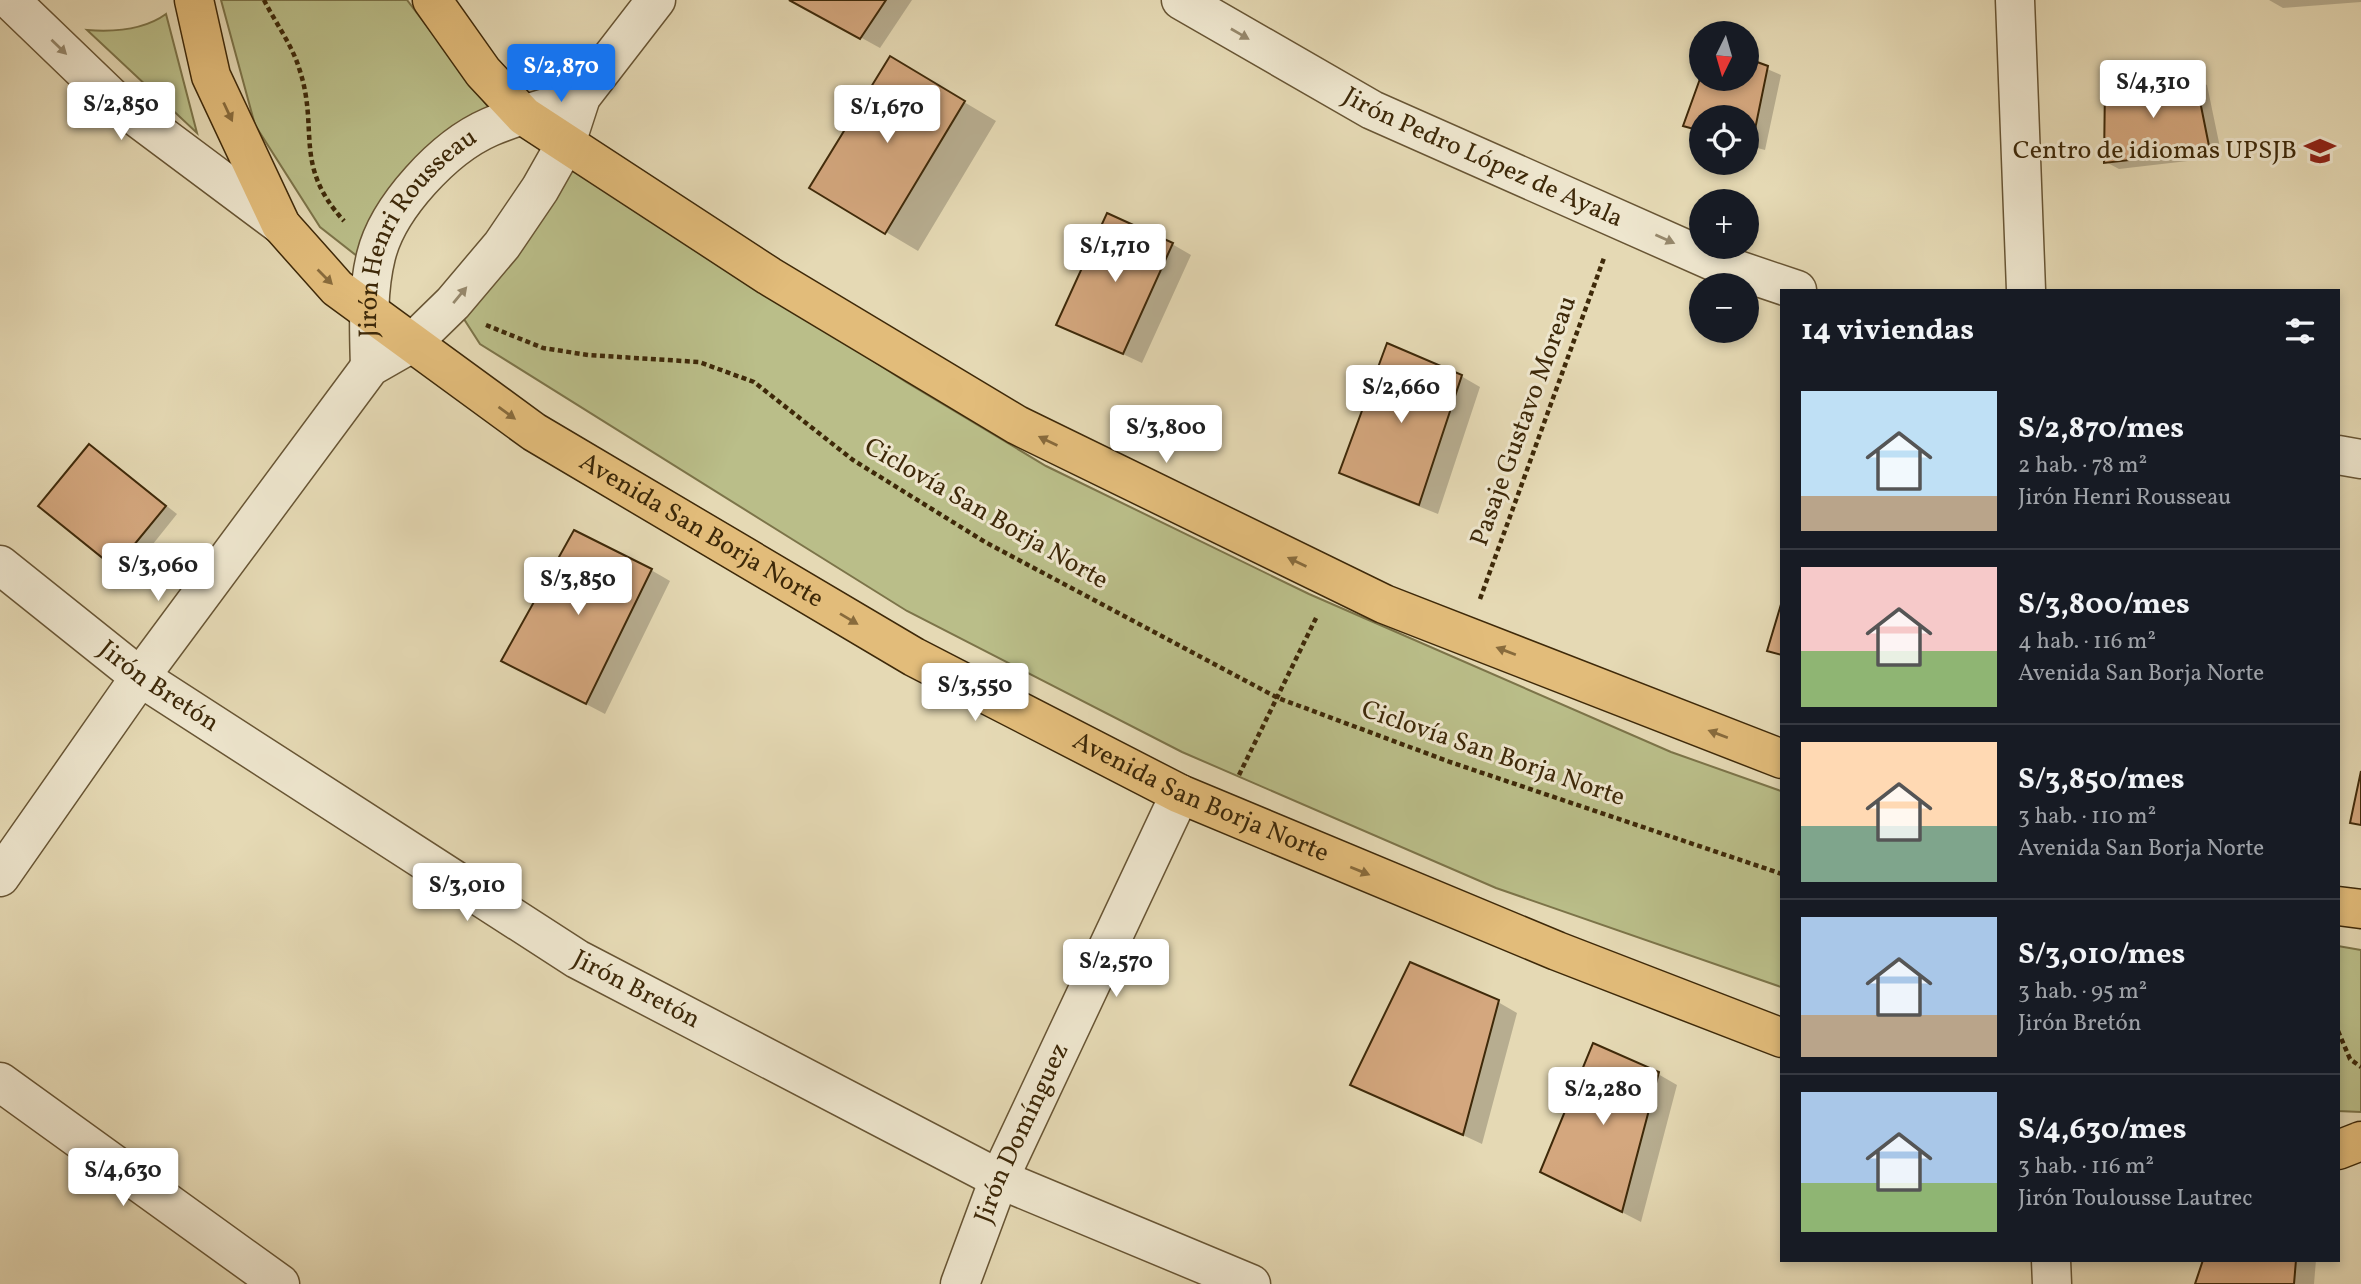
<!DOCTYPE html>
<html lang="es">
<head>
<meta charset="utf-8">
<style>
  :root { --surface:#171b24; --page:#20242c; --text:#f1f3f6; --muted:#9ea1a6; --line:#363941; --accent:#1a73e8 }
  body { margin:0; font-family:Vollkorn,serif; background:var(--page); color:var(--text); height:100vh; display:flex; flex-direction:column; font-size:26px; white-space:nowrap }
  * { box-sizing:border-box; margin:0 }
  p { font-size:23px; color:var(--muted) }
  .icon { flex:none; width:38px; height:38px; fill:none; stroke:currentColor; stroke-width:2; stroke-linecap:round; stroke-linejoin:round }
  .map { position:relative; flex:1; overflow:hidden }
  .side { position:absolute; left:1780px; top:289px; width:560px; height:973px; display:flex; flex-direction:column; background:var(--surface); border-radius:0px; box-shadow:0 4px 10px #0003 }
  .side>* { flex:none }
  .needle { width:46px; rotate:185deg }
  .buttons { position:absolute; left:1689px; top:21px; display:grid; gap:14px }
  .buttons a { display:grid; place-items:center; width:70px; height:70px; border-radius:50%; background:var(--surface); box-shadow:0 4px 10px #0003; font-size:35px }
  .price { position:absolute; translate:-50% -60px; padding:0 16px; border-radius:7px; background:#fff; color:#222; font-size:23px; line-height:46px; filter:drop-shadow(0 2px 4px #0008) }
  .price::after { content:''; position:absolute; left:50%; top:42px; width:21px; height:16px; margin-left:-10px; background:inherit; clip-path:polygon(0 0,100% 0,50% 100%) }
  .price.on { background:var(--accent); color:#fff }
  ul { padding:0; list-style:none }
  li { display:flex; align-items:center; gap:21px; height:175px; padding:0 21px }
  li+li { border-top:2px solid var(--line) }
  li span { display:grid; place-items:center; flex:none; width:196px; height:140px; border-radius:0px; color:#555 }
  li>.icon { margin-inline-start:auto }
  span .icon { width:84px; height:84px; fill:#fffc; stroke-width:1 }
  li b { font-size:30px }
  h2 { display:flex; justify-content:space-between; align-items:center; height:84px; padding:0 21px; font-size:30px }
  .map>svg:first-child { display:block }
  .green { fill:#babe89; stroke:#7c7449; stroke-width:2 }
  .shadow { fill:#0003 }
  .building { fill:#d4a77e; stroke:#3e2909; stroke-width:2 }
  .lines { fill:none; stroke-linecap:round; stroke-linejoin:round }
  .minor-casing { stroke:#685534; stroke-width:41 }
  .major-casing { stroke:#3e2909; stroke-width:41 }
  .path { stroke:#3e2909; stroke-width:4.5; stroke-dasharray:5 3.5; stroke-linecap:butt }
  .minor { stroke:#eee6ce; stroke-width:38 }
  .major { stroke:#e2bc7a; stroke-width:38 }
  .oneway { fill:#96886c }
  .oneway2 { fill:#886b3c }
  .labels { text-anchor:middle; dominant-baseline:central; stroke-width:6; stroke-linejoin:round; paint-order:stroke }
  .poi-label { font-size:26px; fill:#3e2909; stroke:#eee6ce; text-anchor:end }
  .street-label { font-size:26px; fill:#3e2909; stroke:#eee6ce }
</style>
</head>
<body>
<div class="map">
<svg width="2361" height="1284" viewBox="0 0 2361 1284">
  <rect width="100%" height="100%" fill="#e5d9b4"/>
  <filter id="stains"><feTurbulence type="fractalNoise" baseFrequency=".00286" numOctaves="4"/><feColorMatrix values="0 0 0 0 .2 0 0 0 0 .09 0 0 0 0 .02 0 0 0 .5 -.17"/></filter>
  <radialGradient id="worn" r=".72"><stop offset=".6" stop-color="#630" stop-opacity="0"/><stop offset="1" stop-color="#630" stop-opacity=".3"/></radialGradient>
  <path class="green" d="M221,0H407L492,112L376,271L320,227L255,125Z
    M166,14L197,133L87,30C113,32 144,30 166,14Z
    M572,169L906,382L1046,466L1309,594L1671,752L1781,791V987L1496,888L1182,752L907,611L480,344L462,316Z
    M2338,946L2361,950V1112L2338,1111Z"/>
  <path class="shadow" d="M793,0H912L880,48Z
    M2269,0H2361V2L2283,8Z
    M890,58L996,121L918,251L886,232Z
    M1746,60L1781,75L1765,150L1746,145V117H1701V133L1685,125L1702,79H1746Z
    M2194,78L2207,85L2222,157L2119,169L2106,162Z
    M1172,244L1191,255L1142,363L1058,324Z
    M1461,376L1480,387L1438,514L1360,483L1341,473Z
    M90,446L177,514L129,574L40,506Z
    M651,570L670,581L605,714L523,671Z
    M1498,1002L1517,1013L1482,1144L1353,1084Z
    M1658,1074L1677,1085L1641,1222L1542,1171Z
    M2205,1260H2316L2314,1284H2197Z"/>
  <path class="building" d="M789,0H886L860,39Z
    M890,56L965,101L885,234L809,188Z
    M1746,58L1768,66L1752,144L1746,143V117H1701V131L1683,126L1701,76V79H1746Z
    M2195,76L2210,151L2104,163L2105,84Z
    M1107,213L1173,243L1123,354L1056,325Z
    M1387,343L1462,375L1419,505L1339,473Z
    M89,444L166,506L115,568L38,506Z
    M574,530L652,569L586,704L501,661Z
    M1782,601V655L1767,651Z
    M2361,771V825L2350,823Z
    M1410,962L1499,1000L1463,1135L1350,1085Z
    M1593,1043L1659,1072L1622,1212L1540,1172Z
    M2203,1260H2296L2294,1284H2195Z"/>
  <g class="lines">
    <defs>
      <g id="minor">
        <path d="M10,0L115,101L281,225"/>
        <path id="s1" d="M1181,0L1372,110L1717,263L1797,290"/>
        <path d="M2015,0L2026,290"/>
        <path id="s2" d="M370,367C369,331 367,292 376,256C388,207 444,147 490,127C518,115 551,107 581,97"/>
        <path d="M2338,455L2361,459"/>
        <path id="s3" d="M0,565L140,677L577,959L999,1179L1251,1284"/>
        <path d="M0,877L140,677L370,367L412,343L453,303L502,245L540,189L566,143L581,97L656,0"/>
        <path d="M0,1082L280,1284"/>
        <path d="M2051,1260L2052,1284"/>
        <path id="s4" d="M960,1284L999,1179L1180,794"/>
      </g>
      <g id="major">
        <path id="s5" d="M194,0L211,76L281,225L337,288L534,432L914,657L1180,794L1557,951L1782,1038"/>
        <path d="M432,0L483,72L524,116L769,276L1017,425L1384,604L1782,759"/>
        <path d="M2338,906L2361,909"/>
        <path d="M2338,1150L2361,1141"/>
      </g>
    </defs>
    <use href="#minor" class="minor-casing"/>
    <use href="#major" class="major-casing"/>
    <path class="path" d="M264,0C275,22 292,45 299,68C320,130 292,164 344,221
      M486,325L543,348L588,355L699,362L754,382L853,460L985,542L1278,698L1450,762L1782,874
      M1480,599L1604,258
      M1239,775L1317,616
      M2338,1031L2350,1059L2361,1067"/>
    <use href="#minor" class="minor"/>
    <use href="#major" class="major"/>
  </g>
  <defs><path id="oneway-solid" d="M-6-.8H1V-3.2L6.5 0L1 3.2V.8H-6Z" transform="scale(1.75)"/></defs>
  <g class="oneway">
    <use href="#oneway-solid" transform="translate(1240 34) rotate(30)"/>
    <use href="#oneway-solid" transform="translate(59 47) rotate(44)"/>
    <use href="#oneway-solid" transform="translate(1665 239) rotate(24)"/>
    <use href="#oneway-solid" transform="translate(460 295) rotate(-50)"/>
  </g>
  <g class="oneway2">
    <use href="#oneway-solid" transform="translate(228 112) rotate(65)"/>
    <use href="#oneway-solid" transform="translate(325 277) rotate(45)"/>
    <use href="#oneway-solid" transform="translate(507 413) rotate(36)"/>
    <use href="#oneway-solid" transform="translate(1048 441) rotate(-154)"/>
    <use href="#oneway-solid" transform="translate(1297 562) rotate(-154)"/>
    <use href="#oneway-solid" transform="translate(849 619) rotate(31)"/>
    <use href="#oneway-solid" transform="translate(1506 651) rotate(-159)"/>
    <use href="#oneway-solid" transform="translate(1718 734) rotate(-159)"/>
    <use href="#oneway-solid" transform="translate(1360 871) rotate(22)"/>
  </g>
  <defs>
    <symbol id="school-bare" viewBox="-9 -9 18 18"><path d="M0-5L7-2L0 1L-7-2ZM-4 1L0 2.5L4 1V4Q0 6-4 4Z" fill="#8f2418" stroke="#eee6ce" stroke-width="2.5" paint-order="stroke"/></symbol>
  </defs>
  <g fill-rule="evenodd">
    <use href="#school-bare" x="2298" y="129" width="44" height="44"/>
  </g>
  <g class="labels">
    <g class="poi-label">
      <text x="2297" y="151">Centro de idiomas UPSJB</text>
    </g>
    <g class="street-label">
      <text stroke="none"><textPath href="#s1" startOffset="341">Jirón Pedro López de Ayala</textPath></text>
      <text stroke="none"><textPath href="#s2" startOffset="150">Jirón Henri Rousseau</textPath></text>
      <text transform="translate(1524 421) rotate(-70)">Pasaje Gustavo Moreau</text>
      <text transform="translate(986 514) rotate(30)">Ciclovía San Borja Norte</text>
      <text stroke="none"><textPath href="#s5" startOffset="765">Avenida San Borja Norte</textPath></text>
      <text stroke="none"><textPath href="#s3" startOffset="200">Jirón Bretón</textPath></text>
      <text transform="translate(1493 754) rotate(19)">Ciclovía San Borja Norte</text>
      <text stroke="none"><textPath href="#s5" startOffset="1332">Avenida San Borja Norte</textPath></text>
      <text stroke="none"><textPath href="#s3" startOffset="766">Jirón Bretón</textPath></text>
      <text stroke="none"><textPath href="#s4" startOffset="163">Jirón Domínguez</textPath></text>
    </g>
  </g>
  <rect width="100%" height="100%" filter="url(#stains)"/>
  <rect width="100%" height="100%" fill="url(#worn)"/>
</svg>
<div class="buttons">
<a><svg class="needle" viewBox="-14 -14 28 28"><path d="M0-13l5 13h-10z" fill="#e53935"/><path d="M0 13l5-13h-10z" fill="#9ea1a6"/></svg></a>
<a><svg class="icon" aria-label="locate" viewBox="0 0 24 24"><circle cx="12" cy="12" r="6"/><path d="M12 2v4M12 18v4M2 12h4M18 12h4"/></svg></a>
<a>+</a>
<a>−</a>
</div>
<b class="price on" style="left:561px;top:104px">S/2,870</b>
<b class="price" style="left:2153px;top:120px">S/4,310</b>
<b class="price" style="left:121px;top:142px">S/2,850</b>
<b class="price" style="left:887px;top:145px">S/1,670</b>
<b class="price" style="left:1115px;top:284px">S/1,710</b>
<b class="price" style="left:1401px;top:425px">S/2,660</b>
<b class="price" style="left:1166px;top:465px">S/3,800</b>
<b class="price" style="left:158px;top:603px">S/3,060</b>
<b class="price" style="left:578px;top:617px">S/3,850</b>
<b class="price" style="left:975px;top:723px">S/3,550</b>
<b class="price" style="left:467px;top:923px">S/3,010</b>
<b class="price" style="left:1116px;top:999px">S/2,570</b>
<b class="price" style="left:1603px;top:1127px">S/2,280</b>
<b class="price" style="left:123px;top:1208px">S/4,630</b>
<section class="side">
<h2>14 viviendas<svg class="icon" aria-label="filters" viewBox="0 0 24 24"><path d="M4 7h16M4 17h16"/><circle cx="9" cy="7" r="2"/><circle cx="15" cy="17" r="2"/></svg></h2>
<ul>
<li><span style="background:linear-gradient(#bfe0f5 75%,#b9a48a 0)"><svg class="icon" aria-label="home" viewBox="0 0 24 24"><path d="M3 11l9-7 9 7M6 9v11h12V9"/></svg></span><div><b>S/2,870/mes</b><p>2 hab. · 78 m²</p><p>Jirón Henri Rousseau</p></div></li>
<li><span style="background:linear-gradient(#f6c9c9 60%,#8fb573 0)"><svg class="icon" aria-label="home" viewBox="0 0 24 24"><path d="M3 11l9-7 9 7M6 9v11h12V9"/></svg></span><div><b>S/3,800/mes</b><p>4 hab. · 116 m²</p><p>Avenida San Borja Norte</p></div></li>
<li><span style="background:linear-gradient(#ffd9b3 60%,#7fa58c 0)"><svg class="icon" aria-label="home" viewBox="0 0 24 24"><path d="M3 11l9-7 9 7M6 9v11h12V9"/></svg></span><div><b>S/3,850/mes</b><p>3 hab. · 110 m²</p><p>Avenida San Borja Norte</p></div></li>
<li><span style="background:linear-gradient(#a9c7e8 70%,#b9a48a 0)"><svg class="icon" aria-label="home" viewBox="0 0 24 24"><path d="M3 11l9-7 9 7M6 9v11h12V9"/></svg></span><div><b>S/3,010/mes</b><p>3 hab. · 95 m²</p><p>Jirón Bretón</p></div></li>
<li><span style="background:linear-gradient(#a9c7e8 65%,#8fb573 0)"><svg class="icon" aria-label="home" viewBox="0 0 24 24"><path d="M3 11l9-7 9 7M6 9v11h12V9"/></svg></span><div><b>S/4,630/mes</b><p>3 hab. · 116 m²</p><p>Jirón Toulousse Lautrec</p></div></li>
</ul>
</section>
</div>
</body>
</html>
